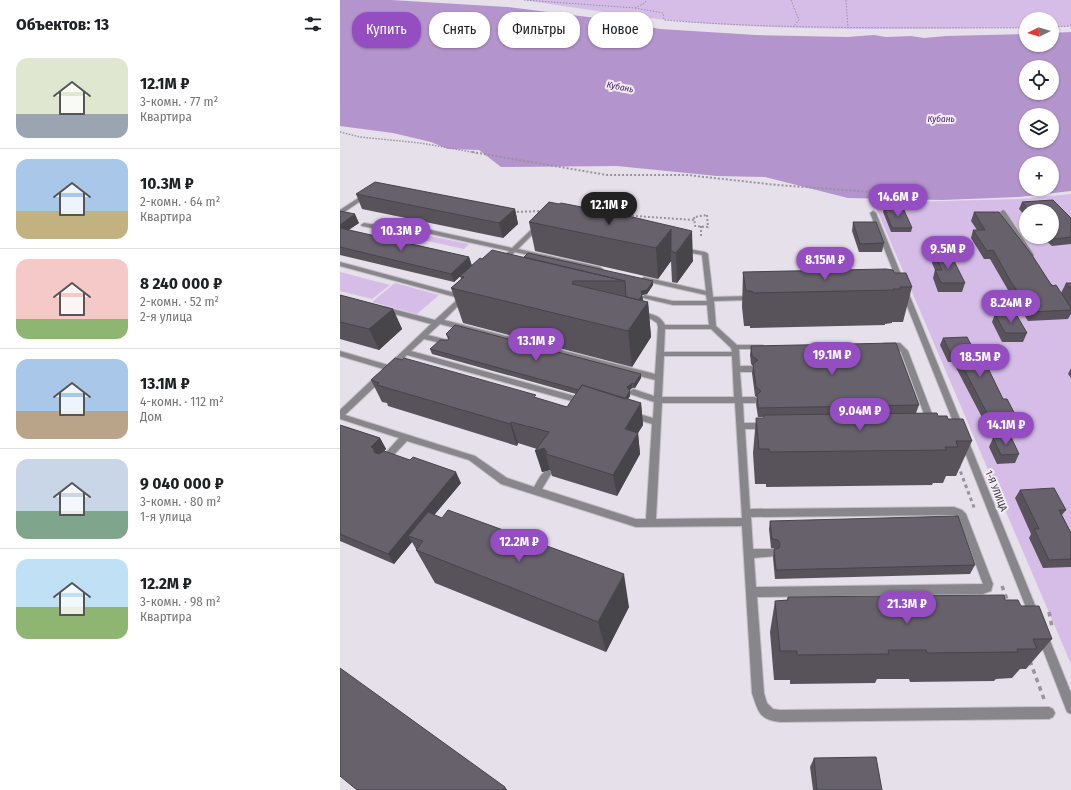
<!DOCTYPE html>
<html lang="ru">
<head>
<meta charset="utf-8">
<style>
  :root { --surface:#fff; --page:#f6f6f6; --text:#202124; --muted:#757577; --line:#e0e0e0; --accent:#954ec2 }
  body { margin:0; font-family:"Fira Sans Condensed",sans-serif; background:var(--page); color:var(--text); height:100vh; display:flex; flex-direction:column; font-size:15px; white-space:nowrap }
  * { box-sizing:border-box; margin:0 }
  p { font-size:13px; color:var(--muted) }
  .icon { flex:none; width:22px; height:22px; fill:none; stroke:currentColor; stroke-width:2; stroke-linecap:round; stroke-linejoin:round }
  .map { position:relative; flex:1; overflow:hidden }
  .sheet { display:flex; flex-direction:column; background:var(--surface); width:340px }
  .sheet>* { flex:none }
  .top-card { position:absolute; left:12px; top:12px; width:380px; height:36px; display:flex; gap:8px }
  .needle { width:26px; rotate:265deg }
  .tools { position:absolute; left:679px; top:12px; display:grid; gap:8px }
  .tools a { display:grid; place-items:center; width:40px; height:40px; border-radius:50%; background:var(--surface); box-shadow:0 1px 3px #0004; font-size:20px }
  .price { position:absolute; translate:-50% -34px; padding:0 9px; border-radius:14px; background:var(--accent); color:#fff; font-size:13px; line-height:26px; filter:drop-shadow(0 1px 2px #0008) }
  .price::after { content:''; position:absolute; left:50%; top:24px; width:12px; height:9px; margin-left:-6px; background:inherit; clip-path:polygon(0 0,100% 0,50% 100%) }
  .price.current { background:#222; color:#fff }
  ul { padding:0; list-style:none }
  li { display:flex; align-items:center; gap:12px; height:100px; padding:0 16px }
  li+li { border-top:1px solid var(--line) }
  li span { display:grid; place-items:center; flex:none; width:112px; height:80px; border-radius:12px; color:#555 }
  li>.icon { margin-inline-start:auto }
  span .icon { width:48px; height:48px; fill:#fffc; stroke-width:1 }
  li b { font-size:17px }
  h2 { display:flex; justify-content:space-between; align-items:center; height:48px; padding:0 16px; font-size:17px }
  .tag { padding:0 14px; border-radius:16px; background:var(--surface); box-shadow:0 1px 3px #0004; font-size:14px; line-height:36px }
  .tag.current { background:var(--accent); color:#fff }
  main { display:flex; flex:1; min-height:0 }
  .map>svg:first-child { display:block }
  .green { fill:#d5bde8; fill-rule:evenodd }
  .water { fill:#b494cc; fill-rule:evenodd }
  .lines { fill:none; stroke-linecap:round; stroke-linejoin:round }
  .service-casing { stroke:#c3bdc6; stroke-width:2 }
  .minor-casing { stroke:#c3bdc6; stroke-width:2 }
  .path-far4 { stroke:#98949b; stroke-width:1; stroke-dasharray:1.5 1.5; stroke-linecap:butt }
  .path-far3 { stroke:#98949b; stroke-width:1.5; stroke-dasharray:1.5 1.5; stroke-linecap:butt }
  .path-far2 { stroke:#98949b; stroke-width:2; stroke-dasharray:2 2; stroke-linecap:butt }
  .path-far1 { stroke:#98949b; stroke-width:3; stroke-dasharray:3.5 3.5; stroke-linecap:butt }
  .path { stroke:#98949b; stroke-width:3.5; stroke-dasharray:4.5 4.5; stroke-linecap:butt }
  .service { fill:#88868a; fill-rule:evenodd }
  .minor { fill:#88868a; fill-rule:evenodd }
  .wall { fill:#58535b }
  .shaded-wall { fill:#47444a }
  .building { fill:#66616a; stroke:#47444a }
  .labels { text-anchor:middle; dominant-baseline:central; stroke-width:4; stroke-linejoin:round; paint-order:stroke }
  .far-water-label { font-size:9px; font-style:italic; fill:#492062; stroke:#f3edf7 }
  .street-label { font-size:10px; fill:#353336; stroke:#f3edf7 }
</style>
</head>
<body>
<main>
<section class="sheet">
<h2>Объектов: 13<svg class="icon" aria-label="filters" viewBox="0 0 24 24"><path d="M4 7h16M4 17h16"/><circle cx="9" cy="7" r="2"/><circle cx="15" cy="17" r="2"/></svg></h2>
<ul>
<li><span style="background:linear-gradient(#dfe7d0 70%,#9aa5b1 0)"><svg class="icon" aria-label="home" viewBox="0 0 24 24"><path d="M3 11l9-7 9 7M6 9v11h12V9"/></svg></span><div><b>12.1M ₽</b><p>3-комн. · 77 m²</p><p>Квартира</p></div></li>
<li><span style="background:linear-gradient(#a9c7e8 65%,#c2b280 0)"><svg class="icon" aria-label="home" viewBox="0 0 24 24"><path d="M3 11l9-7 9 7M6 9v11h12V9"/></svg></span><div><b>10.3M ₽</b><p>2-комн. · 64 m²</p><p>Квартира</p></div></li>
<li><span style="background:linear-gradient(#f6c9c9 75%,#8fb573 0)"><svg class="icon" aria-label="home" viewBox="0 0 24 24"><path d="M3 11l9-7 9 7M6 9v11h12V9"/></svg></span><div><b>8 240 000 ₽</b><p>2-комн. · 52 m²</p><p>2-я улица</p></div></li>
<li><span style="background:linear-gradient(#a9c7e8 65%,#b9a48a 0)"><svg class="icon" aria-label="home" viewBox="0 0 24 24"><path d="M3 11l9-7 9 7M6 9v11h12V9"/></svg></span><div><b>13.1M ₽</b><p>4-комн. · 112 m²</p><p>Дом</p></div></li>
<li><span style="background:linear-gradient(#c9d6e8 65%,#7fa58c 0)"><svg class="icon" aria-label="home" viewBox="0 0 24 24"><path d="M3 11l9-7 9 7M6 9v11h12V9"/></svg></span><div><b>9 040 000 ₽</b><p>3-комн. · 80 m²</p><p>1-я улица</p></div></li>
<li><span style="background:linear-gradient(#bfe0f5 60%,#8fb573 0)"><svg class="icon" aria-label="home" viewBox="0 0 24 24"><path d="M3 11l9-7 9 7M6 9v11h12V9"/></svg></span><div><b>12.2M ₽</b><p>3-комн. · 98 m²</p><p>Квартира</p></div></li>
</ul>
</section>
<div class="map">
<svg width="731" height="790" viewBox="0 0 731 790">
  <rect width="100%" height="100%" fill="#e6e0ea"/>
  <path class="green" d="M183,0H731V26L712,27V19H686V28H683C580,29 476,31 372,24C309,20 246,9 183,0Z
    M731,194V664L534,203L679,199ZM686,211H712V237H686Z
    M55,229L129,244L124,249L50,233Z
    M0,272L50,285L32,299L0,291Z
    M55,283L99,295L77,314L32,302Z"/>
  <path class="water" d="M0,0H51L167,7L272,20L320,29L416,35L507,37L534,35L546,37L571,36L584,38L606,36L686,34V45H712V33L731,32V191L679,197L602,200L508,198L425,177L377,176L277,166L161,167L139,150L108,149L91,142L53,133L0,126ZM686,67H712V93H686ZM686,115H712V141H686ZM686,163H712V189H686Z"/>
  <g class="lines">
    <defs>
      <path id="service" d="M26,193L31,194L0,215V210Z
        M24,223L37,225L59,223L172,248L196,225H200V227L178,249L260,267L263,269L260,271L175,252L164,262L162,263L159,261L169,251L59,227L37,229L22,226L21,225Z
        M343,248L365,252L368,254L373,297L411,296L414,298L411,300L374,301L376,326L397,345H422L426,347L422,349H399L400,366H412L416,369L412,372H400L402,397H415L419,400L415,403H403L404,423H426L429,424L430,426L429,428L426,429H405L410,509L614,507L622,510L626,514L653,584L651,591L643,594L417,597L424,693L427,703L433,709L440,710L709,707L713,709L715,713L713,717L709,719L440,722C419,720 418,711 412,693L402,526L296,527L161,484L129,460L67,441L47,462L44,463L41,462L40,460L41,458L59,438L0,419V410L37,375H43L44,377L43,379L5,415L135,456L167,478L194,487C198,481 202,469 210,471L211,474L202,489L296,519H306L312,424L289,417L288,415L289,413L292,412L313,418L314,402L290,394L289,392L293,389L314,396L315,380L100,324L88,335L108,340L109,342L108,344H105L84,339L71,351L242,398L246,401L242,404L67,355L53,370L50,371L0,356V351L48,365L91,324L43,311L42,309L43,307H45L95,320L119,298L0,266V262L126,296V298L104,320L315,374L318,327L317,323L311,319L297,315L296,313L297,311H299C309,314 320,314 325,325H369L367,305H333L303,298L302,297L305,295L333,301H367L366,295L304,281L301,279L304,277L366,291L362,255L341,251L340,250ZM325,329H371L391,348L392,352H324ZM324,356H392L394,397H322ZM322,403H395L402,518L316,519ZM614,515L619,519L643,584L416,587L414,558L436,556L437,553L436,550L432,549H413L411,517Z
        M544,343H560L568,351L592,414V419L588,424H582L581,422L584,418V414L561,352L555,347H544L543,345Z"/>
      <path id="minor" d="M663,210L665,211L694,255L693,256H689L688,255L660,212Z
        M533,211L536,213L624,429L623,431H617L616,429L530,213Z
        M624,437L627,438L628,440L699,615L698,619L694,620L690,619L689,615L620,440L621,438Z
        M703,632L707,633L731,693V714L727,712L698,637L699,633Z"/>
    </defs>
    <use href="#service" class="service-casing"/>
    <use href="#minor" class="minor-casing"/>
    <path class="path-far4" d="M184,0L295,8L305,3L306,0
      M451,0L459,20L453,27
      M506,0L508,28
      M295,8L323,13L324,20C444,30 565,27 686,28
      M712,27L731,26"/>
    <path class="path-far3" d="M0,132L20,137L80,143L138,153"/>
    <path class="path-far2" d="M132,152L267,175H347L437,185L532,192L537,204
      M173,212L202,211
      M280,215L354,220
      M367,215L368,227L355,226L354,217Z
      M361,226V237"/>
    <path class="path-far1" d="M618,465L635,510"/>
    <path class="path" d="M662,586L668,602
      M709,612L712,627
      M690,661L704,699"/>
    <use href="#service" class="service"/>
    <use href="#minor" class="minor"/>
  </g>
  <path class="wall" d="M16,194L175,209L178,224L163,238L22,209Z
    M713,200L731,218V244L712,246L702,237H712V211H686V220L685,219L686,217L679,209L682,202Z
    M544,208L572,228L571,232H551L543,212Z
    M0,211L19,223L9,230L129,257L132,266L142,259L184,257L313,281V285L307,294L302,295L303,300L302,301L308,302L311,337L292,367L123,323L111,288L121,279L120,276L114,282L0,255Z
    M634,212L721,293L726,283H731V314L728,319L688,321L668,290L650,259H644L631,238L633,230H637L631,221Z
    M288,216L353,261L337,283L332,282L331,261L318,279L195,251L189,222Z
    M513,222L544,243L542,252H519L512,231Z
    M595,255L625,283L622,292H598L593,278L595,270L592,263Z
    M403,272L554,273L572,287L563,322H552V323L545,324V325L410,328V326H404L402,307Z
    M0,295L53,309L62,329L39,350L0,339Z
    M655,314L687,333L683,342H662L652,322Z
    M106,334L301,378L295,388H292L289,390L290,396L288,399L301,403L303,425L298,433L300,454L277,496L212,476L210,470L202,472L197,449L178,443L177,446L48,406L47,403L42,402L31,380L196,398L227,407L236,394L92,354L90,349L108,340V339Z
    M603,338L641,364L663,399L676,416L672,424L646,425L613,362H608L600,345Z
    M411,346L579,405L576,413L598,416L608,419L632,441L616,476H606L603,483H593L592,485L426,487V484H415L413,453L416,418H424V417H418L416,404L417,397L415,396L412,373L413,366L411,364L410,355Z
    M731,368V378L728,374Z
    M0,425L40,438L46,449L43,452L121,483L94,515L289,607L266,652L95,583L76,550V549L72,542L54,564L0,541Z
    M653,438L679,454L675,463L657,464L649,447Z
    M680,490L726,510L722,515L731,533V567L703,568L689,538L691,534L675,498Z
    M430,521L635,565L630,574L435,579L433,558L434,549H436L431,548L429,529Z
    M448,597L665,600L681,606L712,639L686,669H680L672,678L656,679L654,681L570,682L569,679H537L535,683L450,684V680H434L430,632L435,601L447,600Z
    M474,758L542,790H473L470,767Z"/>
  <path class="shaded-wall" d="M175,209L178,224L163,238L159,223Z
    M15,214L19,223L0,235V225Z
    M331,229V261L318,279L316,248Z
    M352,231L353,261L337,283L336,253Z
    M129,257L132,266L114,282L111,274Z
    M313,281V285L307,294L302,295L303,300L296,308L301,291Z
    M308,302L311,337L292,367L288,331Z
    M53,309L62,329L39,350L29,329Z
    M301,374V378L295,388L294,384Z
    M292,383V388L288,392L287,387Z
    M290,391V396L282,408V403Z
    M301,403L303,425L298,433L300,454L277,496L273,475L285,429Z
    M171,422L178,443L177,446L170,424Z
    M40,438L46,449L38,457L41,463L31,447Z
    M204,448L210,470L202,472L195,451Z
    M116,472L121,483L75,538L68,536L72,542L54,564L48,554Z
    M284,574L289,607L266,652L258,622Z
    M165,787L167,790H163Z"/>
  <path class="building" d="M35,182L175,209L159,223L16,194Z
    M713,200L731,218V237L715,239L712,236V211H690L682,202Z
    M209,202L219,204L221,203L288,216L352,231L336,253L331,251V229L316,248L189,222Z
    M544,208H563L572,228H552Z
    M0,211L15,214L0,225Z
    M634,212H659L692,255L712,286L716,285L731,308V310L692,312L671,282L653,250L647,251L633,230H645Z
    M513,222H536L544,243L520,244Z
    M0,228L129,257L111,274L0,247Z
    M152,250L285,281H233L232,284L308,302L288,331L111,288L124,277L120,276L140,258L142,259Z
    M188,253L313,281L307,290L301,291L302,295L299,300L286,297L285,281L184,257Z
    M595,255H611L625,283H601L595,270H602Z
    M546,269L553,270L554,273H566L572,287H560L561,289H553L554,290L413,293L412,291H406L403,272Z
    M726,283H731V290Z
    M0,295L53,309L29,329L0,322Z
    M655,314H676L687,333H665Z
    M115,325L301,374L294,384L292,383L287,387L290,391L285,399L242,385L239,390L90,349L100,340H108L109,337L106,334Z
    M627,337L641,364H646L663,399H667L676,416L649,417L616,354H611L603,338Z
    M556,343L579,405L418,408L417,395L421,391L416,387L413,364L418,360L412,356L411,346Z
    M55,358L62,360L64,358L196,395L194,397L227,407L242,385L301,403L285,429L298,433L273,475L206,454L207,452L204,448L195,451L209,432L171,422L170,424L37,385L39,383L31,380Z
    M597,413L598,416H607L608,419H623L632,441H616L618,447H605L606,450L430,452L429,449H419L416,418H424V415Z
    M0,425L40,438L31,447L33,448L35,453L39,454L44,451L70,460L73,457L116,472L48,554L0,534Z
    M671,437L679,454L661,455L653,438Z
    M714,488L726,510H719L731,533V559L709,560L694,529H699L680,490Z
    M108,510L284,574L258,622L76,550L83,541L68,536L88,512L102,518Z
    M618,516L635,565L436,570L434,549L439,548L440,544L438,540L432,539L430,521Z
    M664,595L665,600H678L681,606H699L712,639H693L697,649H677L678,652L587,653L586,650H548L549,654L457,655V651H440L435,601L448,600V597Z
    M0,668L165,787L163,790H17L0,776Z
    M536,757L542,790H477L474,758Z"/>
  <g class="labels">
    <g class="far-water-label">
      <text transform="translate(280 87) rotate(11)">Кубань</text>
      <text x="601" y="119">Кубань</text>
    </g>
    <g class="street-label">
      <text transform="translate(656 491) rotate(68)">1-Я УЛИЦА</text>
    </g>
  </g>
</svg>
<div class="tools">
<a><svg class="needle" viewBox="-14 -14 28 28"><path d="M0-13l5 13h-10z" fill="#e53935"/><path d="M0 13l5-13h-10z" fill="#757577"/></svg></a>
<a><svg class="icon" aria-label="locate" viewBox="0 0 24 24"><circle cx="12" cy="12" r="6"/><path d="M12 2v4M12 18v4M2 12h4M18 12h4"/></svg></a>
<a><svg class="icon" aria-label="layers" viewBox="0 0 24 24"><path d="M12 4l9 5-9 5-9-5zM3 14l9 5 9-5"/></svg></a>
<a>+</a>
<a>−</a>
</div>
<b class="price" style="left:558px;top:218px">14.6M ₽</b>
<b class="price current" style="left:269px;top:226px">12.1M ₽</b>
<b class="price" style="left:61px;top:252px">10.3M ₽</b>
<b class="price" style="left:608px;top:270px">9.5M ₽</b>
<b class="price" style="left:485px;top:281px">8.15M ₽</b>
<b class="price" style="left:671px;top:324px">8.24M ₽</b>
<b class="price" style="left:196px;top:362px">13.1M ₽</b>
<b class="price" style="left:492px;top:376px">19.1M ₽</b>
<b class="price" style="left:640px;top:378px">18.5M ₽</b>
<b class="price" style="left:520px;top:432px">9.04M ₽</b>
<b class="price" style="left:666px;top:446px">14.1M ₽</b>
<b class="price" style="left:179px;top:563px">12.2M ₽</b>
<b class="price" style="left:567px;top:625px">21.3M ₽</b>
<div class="top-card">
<a class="tag current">Купить</a>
<a class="tag">Снять</a>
<a class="tag">Фильтры</a>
<a class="tag">Новое</a>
</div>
</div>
</main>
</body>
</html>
